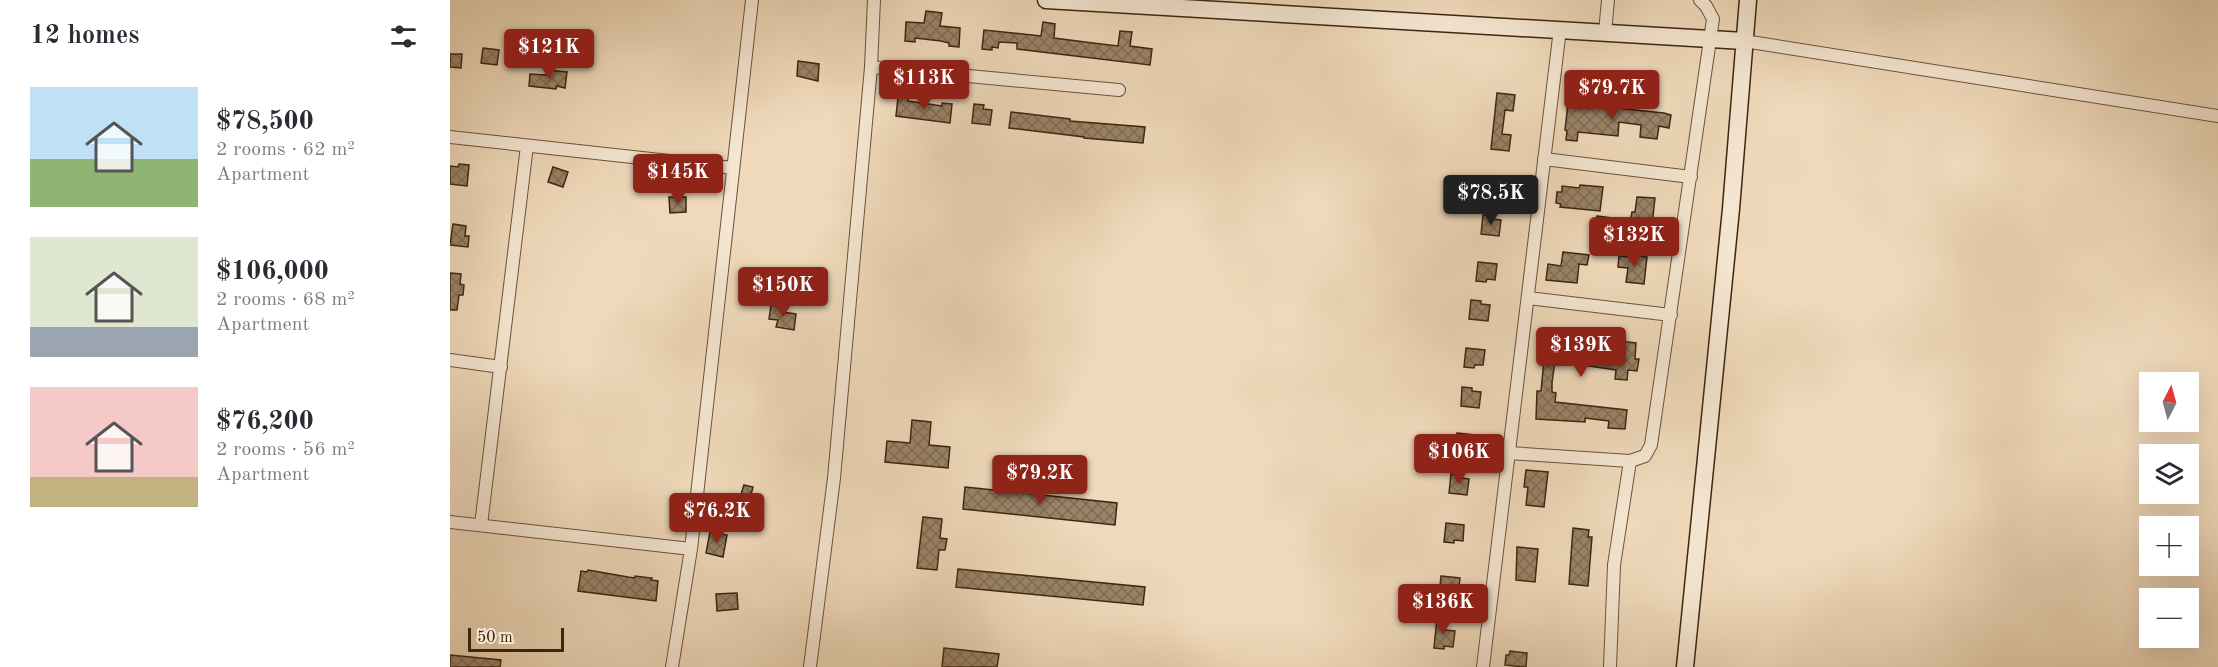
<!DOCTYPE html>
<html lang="en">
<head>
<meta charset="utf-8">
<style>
  :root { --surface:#fff; --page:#f2f2f3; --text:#2b2b33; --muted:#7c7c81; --accent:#8f2418 }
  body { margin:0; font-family:"Old Standard TT",serif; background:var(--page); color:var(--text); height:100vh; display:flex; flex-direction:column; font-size:22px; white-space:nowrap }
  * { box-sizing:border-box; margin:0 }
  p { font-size:20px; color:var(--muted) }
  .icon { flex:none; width:33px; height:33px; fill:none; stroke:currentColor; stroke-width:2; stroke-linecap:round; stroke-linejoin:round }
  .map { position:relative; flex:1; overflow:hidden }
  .sheet { display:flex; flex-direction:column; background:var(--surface); width:450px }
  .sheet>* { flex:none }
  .needle { width:39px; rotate:6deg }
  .controls { position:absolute; left:1689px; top:372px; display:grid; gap:12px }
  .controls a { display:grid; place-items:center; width:60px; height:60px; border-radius:0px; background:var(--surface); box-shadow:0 6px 24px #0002; font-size:30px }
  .scale { position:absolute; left:18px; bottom:15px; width:96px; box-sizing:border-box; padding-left:6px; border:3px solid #3d260f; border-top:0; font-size:16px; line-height:21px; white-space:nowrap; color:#3d260f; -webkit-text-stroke:4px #f5e6d2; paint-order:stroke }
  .price { position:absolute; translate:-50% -51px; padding:0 14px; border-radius:6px; background:var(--accent); color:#fff; font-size:20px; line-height:39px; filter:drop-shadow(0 2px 3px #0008) }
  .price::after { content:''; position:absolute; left:50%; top:36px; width:18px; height:14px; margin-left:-9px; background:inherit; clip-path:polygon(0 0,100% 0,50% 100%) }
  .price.selected { background:#222; color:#fff }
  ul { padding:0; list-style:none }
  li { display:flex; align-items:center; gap:18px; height:150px; padding:0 30px }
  li span { display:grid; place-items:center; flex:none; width:168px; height:120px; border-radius:0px; color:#555 }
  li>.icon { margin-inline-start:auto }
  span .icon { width:72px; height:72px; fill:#fffc; stroke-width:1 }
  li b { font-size:26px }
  h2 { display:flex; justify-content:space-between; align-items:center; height:72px; padding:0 30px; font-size:26px }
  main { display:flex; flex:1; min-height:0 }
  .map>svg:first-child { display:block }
  .building { fill:url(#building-cross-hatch); stroke:#3d260f; stroke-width:1.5 }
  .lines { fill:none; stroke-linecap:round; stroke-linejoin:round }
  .street-casing { stroke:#6a533a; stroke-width:14 }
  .secondary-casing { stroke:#3d260f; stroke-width:19 }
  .street { stroke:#f5e6d2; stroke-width:12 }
  .secondary { stroke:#f5e6d2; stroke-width:16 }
</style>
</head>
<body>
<main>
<section class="sheet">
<h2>12 homes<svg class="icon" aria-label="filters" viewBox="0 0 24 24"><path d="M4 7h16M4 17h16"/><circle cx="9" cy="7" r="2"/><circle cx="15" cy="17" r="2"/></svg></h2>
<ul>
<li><span style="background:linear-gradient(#bfe0f5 60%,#8fb573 0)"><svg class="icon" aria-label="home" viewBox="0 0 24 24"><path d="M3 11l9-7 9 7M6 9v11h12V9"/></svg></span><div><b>$78,500</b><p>2 rooms · 62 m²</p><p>Apartment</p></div></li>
<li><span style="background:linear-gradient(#dfe7d0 75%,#9aa5b1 0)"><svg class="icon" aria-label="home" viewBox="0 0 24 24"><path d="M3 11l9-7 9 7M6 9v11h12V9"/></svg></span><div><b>$106,000</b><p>2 rooms · 68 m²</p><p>Apartment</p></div></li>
<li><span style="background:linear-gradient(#f6c9c9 75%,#c2b280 0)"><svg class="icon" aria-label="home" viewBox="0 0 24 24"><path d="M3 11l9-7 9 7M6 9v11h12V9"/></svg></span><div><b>$76,200</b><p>2 rooms · 56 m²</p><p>Apartment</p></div></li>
</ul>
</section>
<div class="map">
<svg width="1768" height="667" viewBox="0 0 1768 667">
  <defs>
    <pattern id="building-cross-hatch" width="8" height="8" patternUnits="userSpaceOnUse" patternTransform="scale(1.5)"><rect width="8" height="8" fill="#9a8368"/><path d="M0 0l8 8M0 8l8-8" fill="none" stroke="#7f6b54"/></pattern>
  </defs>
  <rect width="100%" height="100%" fill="#efd9ba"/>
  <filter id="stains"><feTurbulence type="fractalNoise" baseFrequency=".00333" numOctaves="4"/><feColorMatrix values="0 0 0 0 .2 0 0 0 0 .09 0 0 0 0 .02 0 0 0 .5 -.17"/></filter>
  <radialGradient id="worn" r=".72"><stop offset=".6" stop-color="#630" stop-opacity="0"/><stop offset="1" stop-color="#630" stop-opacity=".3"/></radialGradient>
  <path class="building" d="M476,11L492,13L490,26L510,28L509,47L499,46V43L491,41L465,38V42L455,41L456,22L474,23Z
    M593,22L605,24L604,38L643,43L668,46L670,31L682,32L680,46L702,49L700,65L567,49V43L549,42L548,48L542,47V50L532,49L534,30L591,36Z
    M33,48L49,50L47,65L31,63Z
    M0,54H12L11,68L0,67Z
    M348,61L369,64L368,81L347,76Z
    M98,70L117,72L115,88L107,86L106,89L79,86L80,74L98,75Z
    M1047,93L1065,95L1063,111L1055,110L1052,134L1061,135L1059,151L1041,149Z
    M448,97L458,98V101L492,106V103L502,104L500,123L446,116Z
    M1118,103L1214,113L1221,115L1219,128L1209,126L1207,139L1190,137L1191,125L1169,122L1168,136L1128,132L1127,141L1116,140L1117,131L1115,130Z
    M524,104L534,105L533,109L542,110L540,125L522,123Z
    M561,112L620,119V121L695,127L693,143L634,138V137L559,128Z
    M9,164L19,165L17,186L0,184V166L8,167Z
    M103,167L118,172L113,187L98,182Z
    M1037,178L1055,180L1054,196L1045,195V198L1035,197Z
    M1130,185L1153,187L1150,211L1110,207L1111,204L1106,203L1107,192H1112V186L1129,188Z
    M219,197H236V212L220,213Z
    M1187,197L1205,198L1202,225L1180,223L1182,212H1185Z
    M1033,215L1043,216L1042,219L1051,220L1049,236L1031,234Z
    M1147,216L1162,218L1161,230L1146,228Z
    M3,224L16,226L15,236H19L18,247L0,245Z
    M1113,252L1139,255L1137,265L1129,264L1127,283L1096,280L1098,264L1111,266Z
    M1179,255L1197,257L1194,284L1176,282L1178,268L1168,267L1169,256L1179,257Z
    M1028,262L1047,264L1045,280L1037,279L1036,282L1026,281Z
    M0,273L11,274L10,284L14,285L13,295H9L7,310H0Z
    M1021,300L1031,301V304L1040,305L1038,321L1019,319Z
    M321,305L333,307L332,312L346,314L344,330L326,327L328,320L319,319Z
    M1095,332L1146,340L1144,355L1167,357L1169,341L1186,343L1185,359H1189L1187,371L1178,370L1177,380L1165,379L1166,370L1105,361L1102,383V392L1106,393L1105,402L1177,410L1175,429L1158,428L1159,421L1135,418V422L1086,419L1087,391H1091L1094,360L1092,359Z
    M1016,348L1035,350L1033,365H1025L1024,368L1014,367Z
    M1012,387L1022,388V391L1031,392L1029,408L1011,406Z
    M462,420L481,422L479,445L500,447L498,468L435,462L437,441L460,443Z
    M1007,433L1025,435L1024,451L1015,450V454L1005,453Z
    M1076,470L1098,472L1094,507L1076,505L1078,487H1074Z
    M1001,474L1011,475V478L1019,479L1017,495L999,493Z
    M294,485L303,487L297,510L287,507Z
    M515,487L667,503L665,525L513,509Z
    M473,517L492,519L490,538L497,539L495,550H489L487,570L467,568Z
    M996,523L1014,525L1013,541L1004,540V543L994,542Z
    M1123,528L1139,530L1138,537H1142L1138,586L1119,584Z
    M260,532L277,535L273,557L256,553Z
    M1067,547L1088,549L1085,582L1066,580Z
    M508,569L695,587L693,605L506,587Z
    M138,570L178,577L185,578V576L202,578L201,580L208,581L206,601L128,591L131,571L137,572Z
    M991,576L1010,578L1008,594L1000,593L999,596L989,595Z
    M287,593L288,609L267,611L266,594Z
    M987,618H996L995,630L1005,631L1003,647L994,646V649L984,648Z
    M494,648L549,654L547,667H492Z
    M1060,651L1077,653L1076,667L1055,665L1056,655H1059Z
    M0,655L51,660L50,667H0Z"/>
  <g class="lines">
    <defs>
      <path id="street" d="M1155,32L1158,0
        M1294,41L1768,116
        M421,67L669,90
        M0,137L283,168
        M1094,159L1241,177
        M1078,298L1221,315
        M0,360L51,367
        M1059,453L1180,461L1195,456L1201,445L1263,19L1256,6L1250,0
        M0,522L241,549
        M31,525L77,146
        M222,667L241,549L302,0
        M360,667L384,478L421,67L424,0
        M1033,667L1110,29
        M1160,667L1164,565L1180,461"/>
      <path id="secondary" d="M596,0L1294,41
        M1235,667L1281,209L1298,0"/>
    </defs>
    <use href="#street" class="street-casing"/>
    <use href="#secondary" class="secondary-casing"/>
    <use href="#street" class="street"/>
    <use href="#secondary" class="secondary"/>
  </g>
  <rect width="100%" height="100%" filter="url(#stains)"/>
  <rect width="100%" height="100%" fill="url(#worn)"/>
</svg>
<div class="controls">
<a><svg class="needle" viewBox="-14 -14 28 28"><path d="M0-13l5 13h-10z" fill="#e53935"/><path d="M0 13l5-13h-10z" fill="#7c7c81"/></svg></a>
<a><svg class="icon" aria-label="layers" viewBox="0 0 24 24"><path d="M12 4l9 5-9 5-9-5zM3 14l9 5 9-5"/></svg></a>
<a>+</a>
<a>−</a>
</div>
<div class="scale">50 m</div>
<b class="price" style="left:99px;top:80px">$121K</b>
<b class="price" style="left:474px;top:111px">$113K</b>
<b class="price" style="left:1162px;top:121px">$79.7K</b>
<b class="price" style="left:228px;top:205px">$145K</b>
<b class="price selected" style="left:1041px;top:226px">$78.5K</b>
<b class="price" style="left:1184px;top:268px">$132K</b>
<b class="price" style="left:333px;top:318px">$150K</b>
<b class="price" style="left:1131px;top:378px">$139K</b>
<b class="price" style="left:1009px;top:485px">$106K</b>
<b class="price" style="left:590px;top:506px">$79.2K</b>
<b class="price" style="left:267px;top:544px">$76.2K</b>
<b class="price" style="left:993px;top:635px">$136K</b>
</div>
</main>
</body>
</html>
